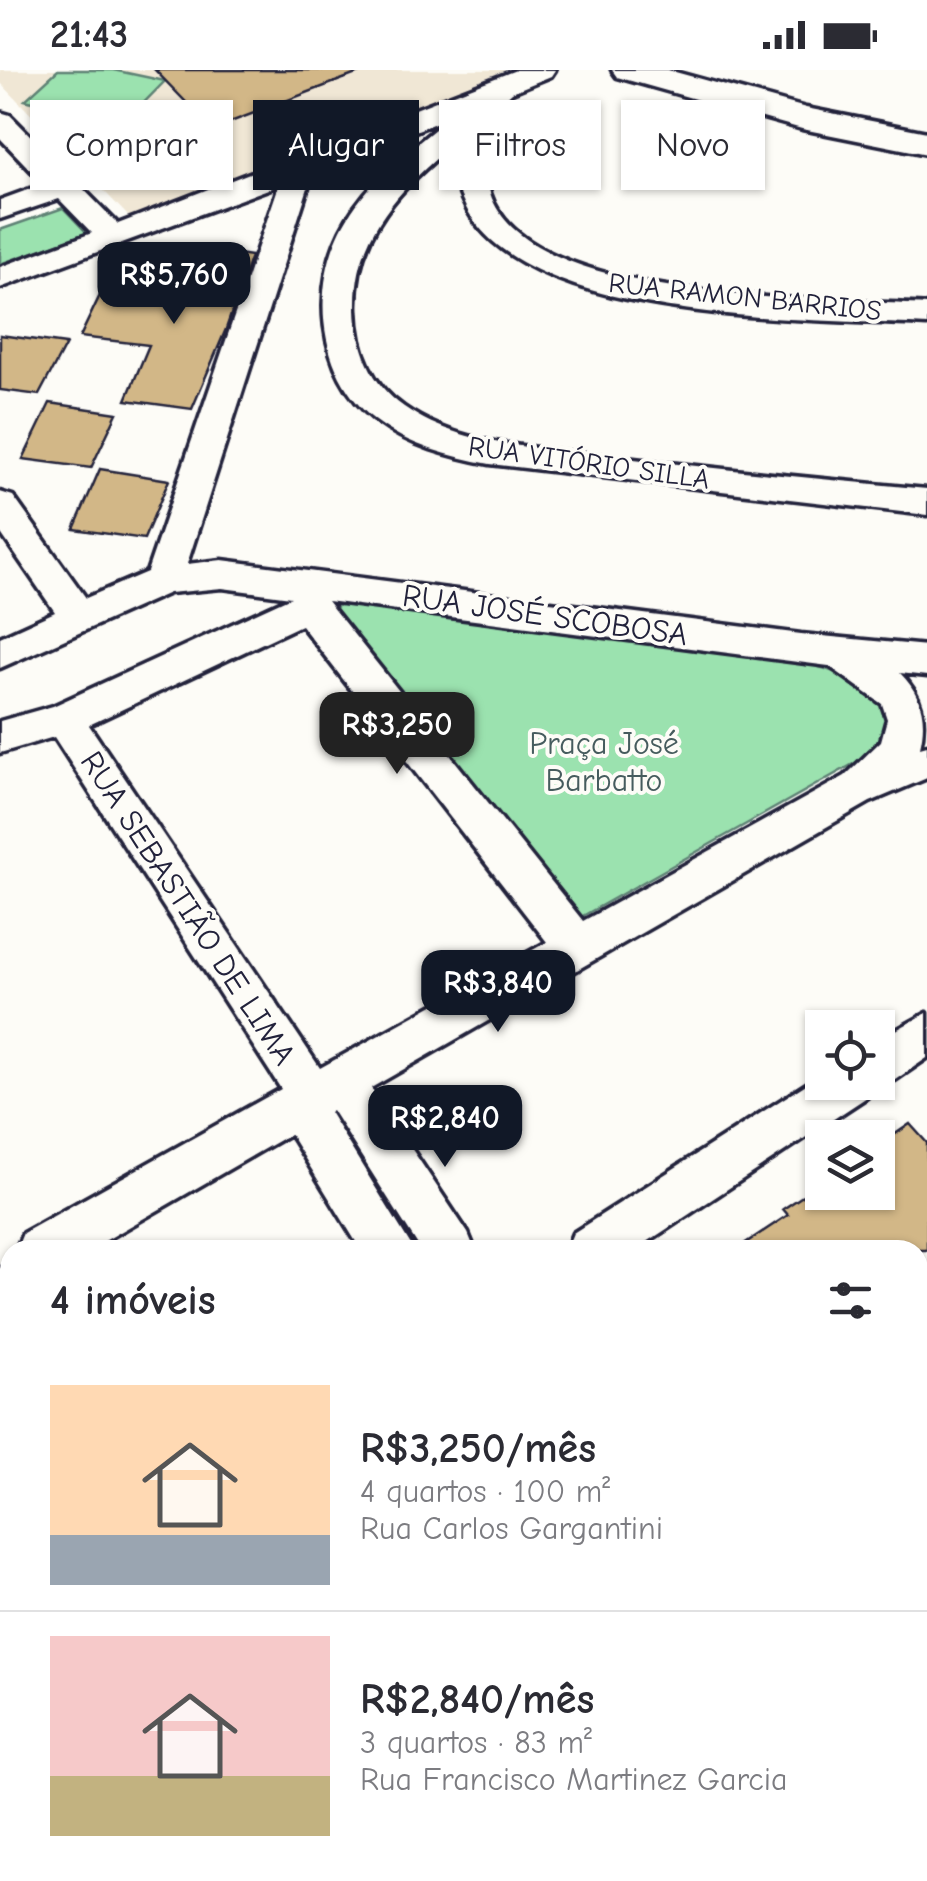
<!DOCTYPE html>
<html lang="pt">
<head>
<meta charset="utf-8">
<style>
  :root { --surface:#fff; --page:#f2f2f3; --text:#2b2b33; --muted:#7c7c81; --line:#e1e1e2; --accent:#111827 }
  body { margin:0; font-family:"Comic Neue",sans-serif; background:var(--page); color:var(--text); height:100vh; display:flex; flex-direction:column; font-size:38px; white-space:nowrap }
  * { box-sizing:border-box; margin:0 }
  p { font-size:32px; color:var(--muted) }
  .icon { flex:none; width:55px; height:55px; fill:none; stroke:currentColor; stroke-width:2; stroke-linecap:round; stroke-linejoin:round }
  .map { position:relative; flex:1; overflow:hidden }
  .panel { position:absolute; left:0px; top:1170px; width:928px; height:642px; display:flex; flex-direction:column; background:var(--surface); border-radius:30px 30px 0 0; box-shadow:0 2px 8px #0004 }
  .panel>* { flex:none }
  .hud { position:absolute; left:30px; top:30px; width:868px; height:90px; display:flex; gap:20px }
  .tools { position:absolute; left:805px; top:940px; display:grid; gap:20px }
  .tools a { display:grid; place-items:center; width:90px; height:90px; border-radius:0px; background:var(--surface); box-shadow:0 2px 8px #0004; font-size:50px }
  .price { position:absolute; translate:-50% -85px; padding:0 22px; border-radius:20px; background:var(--accent); color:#fff; font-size:32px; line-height:65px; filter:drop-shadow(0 2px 5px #0008) }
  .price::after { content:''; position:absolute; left:50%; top:60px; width:30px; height:22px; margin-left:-15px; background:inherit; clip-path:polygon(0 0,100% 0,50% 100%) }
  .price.active { background:#222; color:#fff }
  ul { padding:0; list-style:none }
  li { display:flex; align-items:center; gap:30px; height:250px; padding:0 50px }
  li+li { border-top:2px solid var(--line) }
  li span { display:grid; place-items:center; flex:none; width:280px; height:200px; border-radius:0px; color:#555 }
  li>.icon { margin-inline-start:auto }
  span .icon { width:120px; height:120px; fill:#fffc; stroke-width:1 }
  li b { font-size:42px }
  h2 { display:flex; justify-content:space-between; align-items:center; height:120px; padding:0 50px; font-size:42px }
  .tag { padding:0 35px; border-radius:0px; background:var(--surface); box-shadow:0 2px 8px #0004; font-size:35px; line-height:90px }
  .tag.active { background:var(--accent); color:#fff }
  .status { display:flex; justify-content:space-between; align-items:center; height:70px; padding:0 50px; background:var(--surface); direction:ltr }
  .status svg { height:28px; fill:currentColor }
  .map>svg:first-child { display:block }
  .built { fill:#f0e7d5 }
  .green { fill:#9be2af; stroke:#5e8275; stroke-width:2.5 }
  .building { fill:#d2b787; stroke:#22223b; stroke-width:2.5 }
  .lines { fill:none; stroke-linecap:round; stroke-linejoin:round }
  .street-casing { stroke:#22223b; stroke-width:7 }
  .secondary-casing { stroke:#22223b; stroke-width:7 }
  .street { fill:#fdfcf7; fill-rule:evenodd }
  .secondary { fill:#fdfcf7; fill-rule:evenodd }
  .labels { text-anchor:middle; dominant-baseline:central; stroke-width:8; stroke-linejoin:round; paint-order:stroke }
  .far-street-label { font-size:28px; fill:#22223b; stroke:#fdfcf7 }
  .street-label { font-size:32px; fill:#22223b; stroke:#fdfcf7 }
  .park-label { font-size:32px; fill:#465c5e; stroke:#fdfcf7 }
</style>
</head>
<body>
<div class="status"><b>21:43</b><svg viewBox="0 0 49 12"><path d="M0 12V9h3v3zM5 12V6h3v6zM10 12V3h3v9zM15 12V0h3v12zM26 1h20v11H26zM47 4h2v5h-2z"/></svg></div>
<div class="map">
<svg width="927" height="1811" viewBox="0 0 927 1811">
  <rect width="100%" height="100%" fill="#fdfcf7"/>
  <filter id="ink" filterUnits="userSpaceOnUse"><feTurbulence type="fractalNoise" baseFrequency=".01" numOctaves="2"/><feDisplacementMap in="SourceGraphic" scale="20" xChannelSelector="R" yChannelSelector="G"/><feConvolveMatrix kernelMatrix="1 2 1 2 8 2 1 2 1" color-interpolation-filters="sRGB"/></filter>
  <g filter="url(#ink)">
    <path class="built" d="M0,0H506L136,147L128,146L0,12Z"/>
    <path class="green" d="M58,0H113L165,11L122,55L25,30Z
      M63,138L87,163L0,194V160Z
      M341,534L817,596C866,613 888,617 887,675L572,852L329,542Z"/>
    <path class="building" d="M155,0H358L359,3L212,59Z
      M197,178L251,186L226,259L192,339L126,330L149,275L80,267L104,217L176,228Z
      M0,265L66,274L39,325L0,320Z
      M50,333L117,343L91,398L23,389Z
      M100,399L169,410L144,469L74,459Z
      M910,1054L927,1073V1180H735L788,1145L783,1139L822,1113V1122H878V1076Z"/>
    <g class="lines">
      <defs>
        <path id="street" d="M516,0H555L551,6L512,22L489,43C486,72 481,106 494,133C544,235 827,228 927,235V255C811,248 517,256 463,131C454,113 455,91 457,71C402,117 354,162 356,239C357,278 371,314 404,337C462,378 541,377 609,386C715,399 821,409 927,419V445L490,394C450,386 409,376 376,351C316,304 309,212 347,149C372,107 413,77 450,47L313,102L187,494L222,490L801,564L927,576V606L900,603C922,625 927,648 920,677L927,675V708L870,732L371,1018L468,1163L475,1180H421L332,1040L329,1042L414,1180H361L290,1064L89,1180H16L23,1163L281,1019L54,667L0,683V651L53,636L291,527L222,518L169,523L0,598V567L55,542L0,462V422L13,426L86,528L147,502L279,115L0,218V197L92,163L59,129L0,149V130L44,114L0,68V42L10,45L118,154ZM327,531L829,596L882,634L887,649L881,671L845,706L583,851ZM301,555L547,872L320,998L89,655Z
          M927,943V988L895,1010L873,1014L867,1027L635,1180H566L573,1163L822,1004V1012H878V970Z
          M0,1198L10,1202V1266L0,1262Z
          M927,1457V1517L918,1521V1461Z
          M279,1802H341L345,1811H283Z
          M512,1802H581L577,1811H508Z"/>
        <path id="secondary" d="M612,0H668L806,38L927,62V84L802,59L617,7Z"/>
      </defs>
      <use href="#street" class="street-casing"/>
      <use href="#secondary" class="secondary-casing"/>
      <use href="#street" class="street"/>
      <use href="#secondary" class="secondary"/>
    </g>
  </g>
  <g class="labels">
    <g class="far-street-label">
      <text transform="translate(745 227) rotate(6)">RUA RAMON BARRIOS</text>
      <text transform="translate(589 393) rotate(8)">RUA VITÓRIO SILLA</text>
    </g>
    <g class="street-label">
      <text transform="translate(545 545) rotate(8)">RUA JOSÉ SCOBOSA</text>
      <text transform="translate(188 838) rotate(57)">RUA SEBASTIÃO DE LIMA</text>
    </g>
    <g class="park-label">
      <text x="604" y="673">Praça José<tspan x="604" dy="37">Barbatto</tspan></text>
    </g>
  </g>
</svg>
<div class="tools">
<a><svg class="icon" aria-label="locate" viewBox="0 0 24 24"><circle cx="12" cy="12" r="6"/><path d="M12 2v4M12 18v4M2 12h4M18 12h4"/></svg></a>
<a><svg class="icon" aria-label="layers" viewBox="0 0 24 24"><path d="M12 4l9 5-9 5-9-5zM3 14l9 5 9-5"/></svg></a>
</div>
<b class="price" style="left:174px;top:257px">R$5,760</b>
<b class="price active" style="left:397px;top:707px">R$3,250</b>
<b class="price" style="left:498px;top:965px">R$3,840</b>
<b class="price" style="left:445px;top:1100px">R$2,840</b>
<div class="hud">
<a class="tag">Comprar</a>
<a class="tag active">Alugar</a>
<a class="tag">Filtros</a>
<a class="tag">Novo</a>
</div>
<section class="panel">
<h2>4 imóveis<svg class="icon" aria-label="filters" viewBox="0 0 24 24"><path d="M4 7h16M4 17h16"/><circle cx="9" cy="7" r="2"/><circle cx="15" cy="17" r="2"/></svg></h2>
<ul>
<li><span style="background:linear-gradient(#ffd9b3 75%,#9aa5b1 0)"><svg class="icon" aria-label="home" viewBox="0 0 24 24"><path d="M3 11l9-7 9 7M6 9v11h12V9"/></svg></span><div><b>R$3,250/mês</b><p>4 quartos · 100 m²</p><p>Rua Carlos Gargantini</p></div></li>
<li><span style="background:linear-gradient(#f6c9c9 70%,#c2b280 0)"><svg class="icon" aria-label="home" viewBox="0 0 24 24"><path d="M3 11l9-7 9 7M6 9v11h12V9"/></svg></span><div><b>R$2,840/mês</b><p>3 quartos · 83 m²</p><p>Rua Francisco Martinez Garcia</p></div></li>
</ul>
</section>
</div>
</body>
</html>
